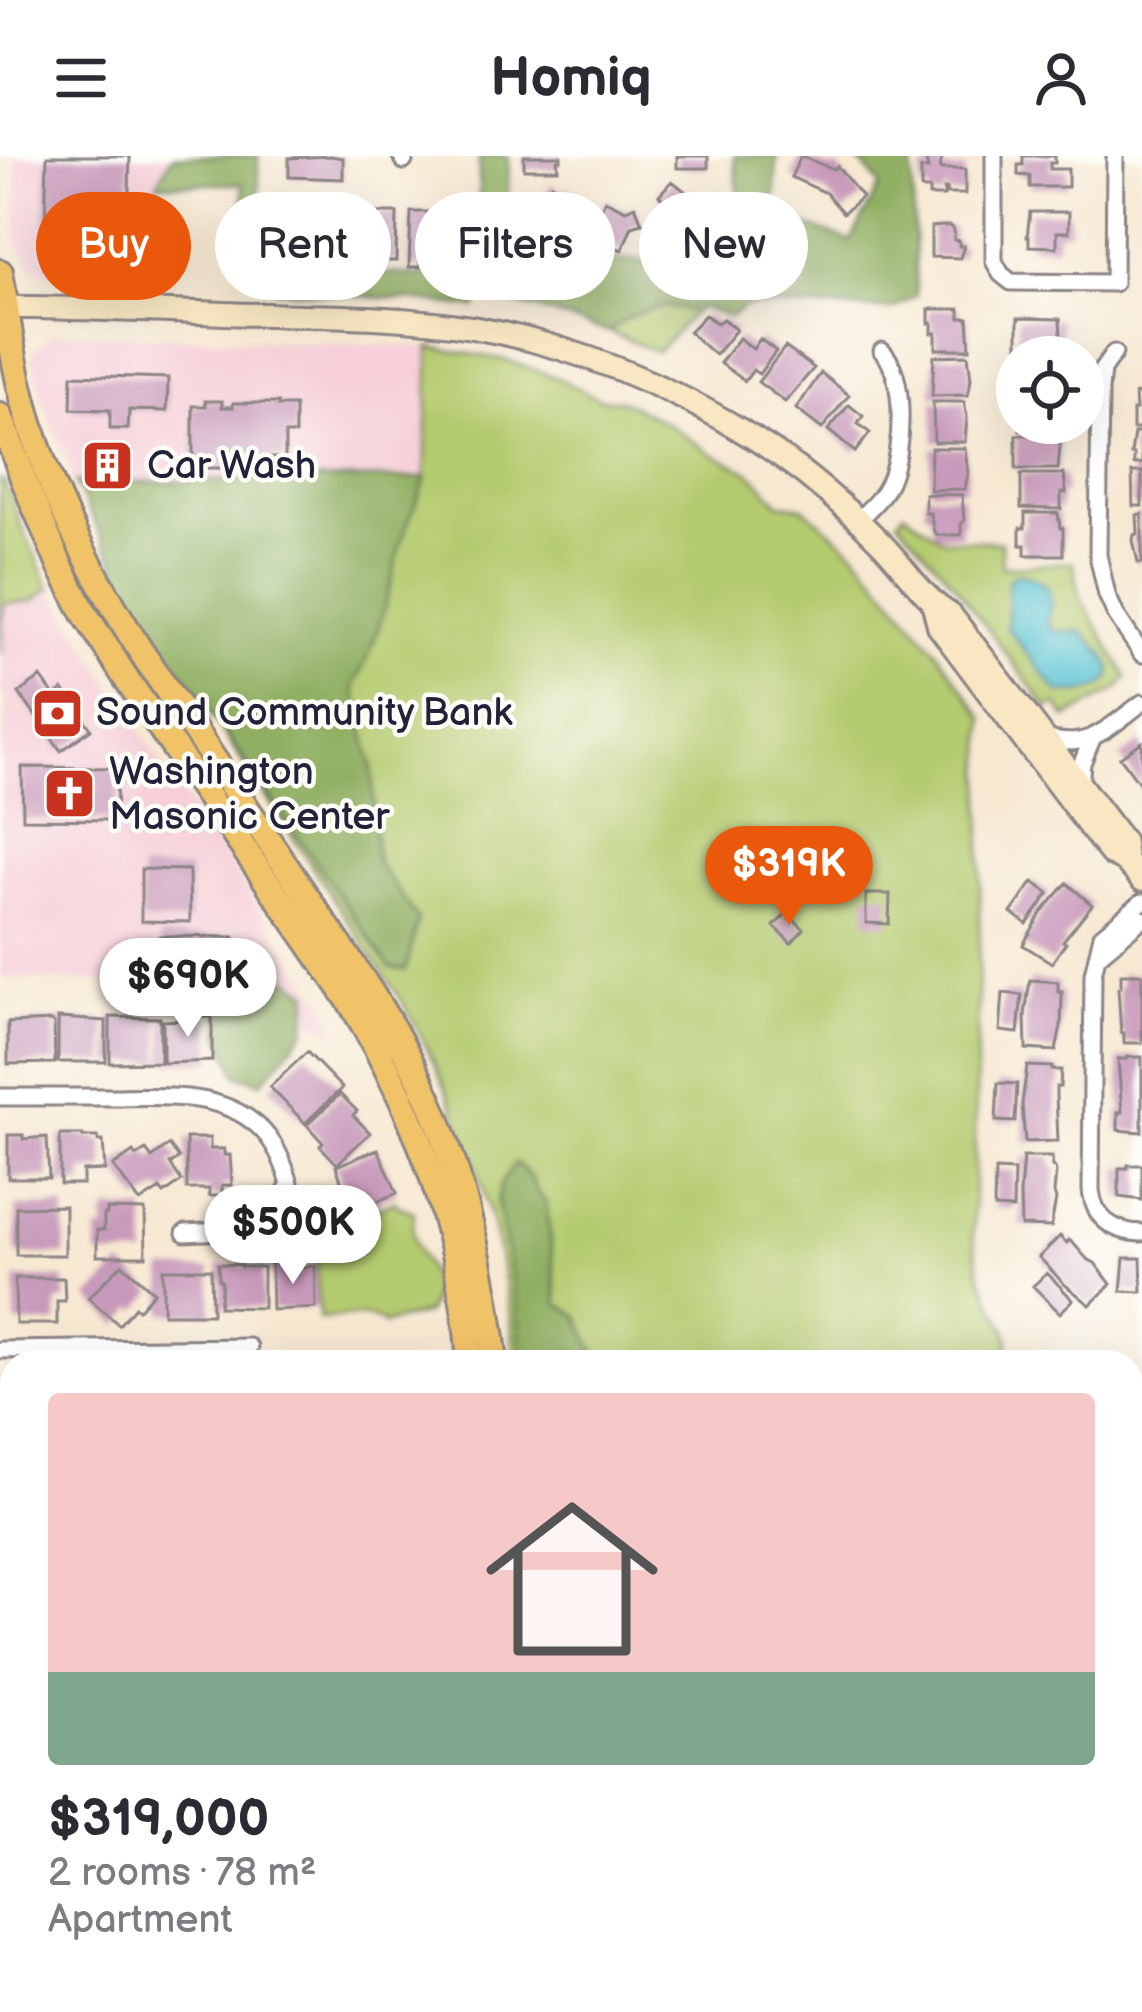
<!DOCTYPE html>
<html lang="en">
<head>
<meta charset="utf-8">
<style>
  :root { --surface:#fff; --page:#f2f2f3; --text:#2b2b33; --muted:#7c7c81; --accent:#ea580c }
  body { margin:0; font-family:"Balsamiq Sans",sans-serif; background:var(--page); color:var(--text); height:100vh; display:flex; flex-direction:column; font-size:45px; white-space:nowrap }
  * { box-sizing:border-box; margin:0 }
  p { font-size:39px; color:var(--muted) }
  .icon { flex:none; width:66px; height:66px; fill:none; stroke:currentColor; stroke-width:2; stroke-linecap:round; stroke-linejoin:round }
  .map { position:relative; flex:1; overflow:hidden }
  .panel { position:absolute; left:0px; top:1194px; width:1143px; height:663px; display:flex; flex-direction:column; background:var(--surface); border-radius:36px 36px 0 0; box-shadow:0 12px 48px #0002 }
  .panel>* { flex:none }
  .top-card { position:absolute; left:36px; top:36px; width:1071px; height:108px; display:flex; gap:24px }
  .buttons { position:absolute; left:996px; top:180px; display:grid; gap:24px }
  .buttons a { display:grid; place-items:center; width:108px; height:108px; border-radius:50%; background:var(--surface); box-shadow:0 12px 48px #0002; font-size:60px }
  .price { position:absolute; translate:-50% -102px; padding:0 27px; border-radius:42px; background:#fff; color:#222; font-size:39px; line-height:78px; filter:drop-shadow(0 3px 6px #0008) }
  .price::after { content:''; position:absolute; left:50%; top:72px; width:36px; height:27px; margin-left:-18px; background:inherit; clip-path:polygon(0 0,100% 0,50% 100%) }
  .price.selected { background:var(--accent); color:#fff }
  ul { padding:0; list-style:none }
  li { display:grid; align-content:center; gap:24px; height:636px; padding:0 48px }
  li span { display:grid; place-items:center; height:372px; border-radius:12px; color:#555 }
  li>.icon { margin-inline-start:auto }
  span .icon { width:216px; height:216px; fill:#fffc; stroke-width:1 }
  li b { font-size:51px }
  .pill { padding:0 42px; border-radius:54px; background:var(--surface); box-shadow:0 12px 48px #0002; font-size:42px; line-height:108px }
  .pill.selected { background:var(--accent); color:#fff }
  header { display:flex; justify-content:space-between; align-items:center; height:156px; padding:0 48px; background:var(--surface); font-size:54px; font-weight:700 }
  .map>svg:first-child { display:block }
  .built { fill:#f6cfd8 }
  .green { fill:#b5cb70; stroke:#6c7656; stroke-width:3 }
  .forest { fill:#90af62; stroke:#59684e; stroke-width:3 }
  .water { fill:#57c2d2; stroke:#3c7286; stroke-width:3 }
  .building { fill:#c799ba }
  .lines { fill:none; stroke-linecap:round; stroke-linejoin:round }
  .minor-casing { stroke:#8c8586; stroke-width:21 }
  .secondary-casing { stroke:#8c8586; stroke-width:27 }
  .primary-casing { stroke:#8c8586; stroke-width:30 }
  .minor { stroke:#fff; stroke-width:15 }
  .secondary { stroke:#f9e7c3; stroke-width:21 }
  .primary { stroke:#f1c369; stroke-width:24 }
  .labels { text-anchor:middle; dominant-baseline:central; stroke-width:9; stroke-linejoin:round; paint-order:stroke }
  .poi-label { font-size:39px; fill:#22223b; stroke:#fdfcf7; text-anchor:start }
</style>
</head>
<body>
<header><svg class="icon" aria-label="menu" viewBox="0 0 24 24"><path d="M4 6h16M4 12h16M4 18h16"/></svg>Homiq<svg class="icon" aria-label="person" viewBox="0 0 24 24"><circle cx="12" cy="8" r="4"/><path d="M4 21q1-7 8-7t8 7"/></svg></header>
<div class="map">
<svg width="1142" height="1856" viewBox="0 0 1142 1856">
  <rect width="100%" height="100%" fill="#fdfcf7"/>
  <filter id="ink" filterUnits="userSpaceOnUse"><feTurbulence type="fractalNoise" baseFrequency=".00833" numOctaves="2"/><feDisplacementMap in="SourceGraphic" scale="24" xChannelSelector="R" yChannelSelector="G"/><feConvolveMatrix kernelMatrix="1 2 1 2 8 2 1 2 1" color-interpolation-filters="sRGB"/></filter>
  <filter id="wash" filterUnits="userSpaceOnUse"><feTurbulence type="fractalNoise" baseFrequency=".004" numOctaves="4" result="noise"/><feDisplacementMap in="SourceGraphic" scale="48" xChannelSelector="R" yChannelSelector="G"/><feGaussianBlur stdDeviation="2.7" result="paint"/><feColorMatrix in="noise" values="0 0 0 0 0 0 0 0 0 0 0 0 0 0 0 0 0 1.4 0 .05"/><feComposite in="paint" operator="in"/></filter>
  <g filter="url(#wash)">
    <rect width="100%" height="100%" fill="#f7e8d2"/>
    <path class="built" d="M16,0H172L157,28V122L48,118L31,110L20,91L16,79Z
      M52,177L430,191L426,322L75,327L44,249L32,204L34,195Z
      M50,432L154,596L327,853L340,881L305,860L248,843L167,842L122,827L0,822L1,597L7,546L1,535L3,448L33,445Z
      M198,1845H450V1856H197Z"/>
    <path class="green" d="M667,151L684,152L694,156L657,196L609,176C626,160 644,154 667,151Z
      M430,191L506,204L555,221L600,243L621,244L668,268L711,297L751,317L780,348L803,351L857,398L938,497L984,562L973,1081L981,1121L1009,1181L1008,1206H515C505,1078 467,962 405,850L127,433L75,327L425,322Z
      M0,323L6,329L20,366L50,432L33,445L3,448L1,498Z
      M904,356L942,383L1001,386L1002,411L1073,406L1081,443L1127,521L1118,533L1066,562L1057,548L1047,552L955,429L898,364Z
      M395,1045L398,1050L414,1056C414,1059 412,1075 413,1078C418,1110 447,1121 426,1157L384,1168C366,1155 339,1162 319,1163L316,1089L303,1069L317,1060L333,1071Z"/>
    <path class="forest" d="M172,0H258L261,113L244,109L243,28H157Z
      M479,0H509L508,68L562,100L672,107L714,98L742,67L734,0H777L774,59L851,85L880,29L855,0H912L916,140L893,153L745,150L731,161L700,152L694,156C665,144 631,155 609,176L537,153L481,142L476,152L413,144L279,135L267,132L273,114L487,121V76L479,57Z
      M426,322C417,346 405,370 399,394C387,444 378,484 354,530L372,609L376,704L418,764L406,814L390,812L159,483L127,433L75,327Z
      M290,823L309,837L306,873L262,926L237,919L220,879L218,843L248,832Z
      M515,1007C536,1021 530,1032 546,1047L558,1148L578,1159L596,1199L594,1206H522L516,1148L497,1045L501,1028Z
      M1131,1681H1142V1856H527V1845H1131Z
      M0,1844L12,1845H198L197,1856H0Z"/>
    <path class="water" d="M1018,418C1046,422 1057,438 1047,465L1053,475L1082,476C1091,485 1104,496 1109,507C1120,535 1077,539 1058,536L1007,472L1008,428L1010,422Z"/>
    <g id="blocks">
      <path class="building" d="M47,0H130L128,69L45,68Z
        M330,0L343,2V23L289,21V2Z
        M524,0H561V4H557L558,13H524Z
        M677,0H708V12H677Z
        M801,0L833,13L837,10L862,41L843,57L826,37L791,21Z
        M925,0H942L940,13H965V38H947V33H944V40H929V33H921V13H928Z
        M1023,0H1055V7H1050V13H1068V31H1030V20L1018,19V9H1023Z
        M672,25L704,50L676,82L662,69L673,57L670,55L672,52L669,49L664,55L657,50L663,43L659,39Z
        M551,28L563,36L567,31L588,45L565,79L532,57Z
        M605,44L626,54L635,50L642,67L632,70L622,94L603,86L601,91L587,85Z
        M324,55L341,56V61H349V91L323,90V76H319V65H322Z
        M283,56L306,57L305,91H283Z
        M411,56H432V70H437L438,96H433V105H420V111H409Z
        M1030,56H1069V76H1057V91L1029,90V81H1027Z
        M378,57H397L396,105H370V88H365V72L378,71Z
        M944,70H950L954,74V84L959,85V90H964L960,102L931,101V71Z
        M453,72H470V78H483V97H479V105H452Z
        M929,153H960V162H968L970,193H936V177H932V167H929Z
        M705,159L717,167L723,163L736,174L715,199L689,176Z
        M1018,162L1060,163L1062,197H1018Z
        M739,182L753,193L760,183L776,195L759,218L753,214L745,225L720,207Z
        M785,191L814,212L785,246L758,226Z
        M968,199L971,223L968,239L932,240L934,200Z
        M821,217L849,239L822,273L796,253Z
        M72,219L168,222L167,255L129,254L128,273H110V254L71,253Z
        M1135,238H1142V273H1133V254H1136Z
        M205,245H222V251H233V247H278V250H295V278H285V302H268V306L234,307V312H193V250H206Z
        M933,246H964L967,261L965,286H934Z
        M849,249L863,260L858,268L870,277L855,296L828,274Z
        M1020,267H1058V274H1020Z
        M1134,277H1142V308H1134V298H1131Z
        M1016,279H1061L1058,313H1016Z
        M931,292H965L968,317L965,333L930,334Z
        M94,302H122V318H94Z
        M1132,316H1142V350H1133Z
        M1021,318H1064L1066,337H1061V353L1021,352Z
        M925,338L962,339L964,365L961,367V379H938L934,376L930,357H925Z
        M1025,357H1058L1060,372H1063V399H1025V389H1020V372H1025Z
        M1142,358V407H1138L1133,384L1134,379L1138,378L1137,359Z
        M41,521L55,541L63,534L91,573L61,595L19,537Z
        M1142,586V631L1120,601Z
        M22,611L116,612L117,664L23,663Z
        M141,713L189,714L190,766L141,765Z
        M1033,726L1049,737L1027,768L1011,757Z
        M1067,727L1092,749L1063,785L1066,786L1052,807L1023,789L1042,756Z
        M866,738H890L889,768L866,767Z
        M787,757L804,773L791,787L774,770Z
        M160,780L234,781V833L161,832Z
        M1121,818H1142V887H1124V877H1121L1118,832L1121,831Z
        M1030,824L1058,826V836H1062V840L1061,870L1056,895L1026,893L1025,859Z
        M1003,837L1022,839L1018,877L1000,875Z
        M110,861L160,862V906L110,907Z
        M188,861H212V905L163,907V865L189,864Z
        M58,862L106,865V906H58Z
        M51,865L54,868L55,907L8,908V867Z
        M307,896L342,932L305,967L270,931Z
        M1127,901H1142V976L1118,974V956H1122L1118,903H1127Z
        M1027,910L1052,911V914H1061L1060,931H1056V939L1058,985L1025,986L1022,948Z
        M998,927L1017,928L1015,966L996,965Z
        M340,938L357,955L353,959L370,977L337,1008L320,990L323,987L307,969Z
        M8,979H23V983L47,981L49,1022H8Z
        M60,979H83V981H98V985H103L105,1014L83,1015V1028H60Z
        M186,982H210V993H224V999H230L232,1029H222V1040H209V1033H187Z
        M169,989L179,1002L170,1008L182,1025L164,1038L160,1033L140,1046L113,1010L133,996L136,1000L146,994L152,1002Z
        M378,993L397,1037L352,1056L336,1010Z
        M1023,1001H1052V1011L1055,1012L1056,1016L1054,1037L1056,1043L1051,1071L1021,1070L1020,1036Z
        M1128,1009H1142V1044L1119,1041V1012H1128Z
        M995,1014L1014,1015L1013,1053L994,1052Z
        M65,1050V1099H16V1051Z
        M107,1053L145,1054L146,1100H97V1074H104V1058H107Z
        M1060,1080L1067,1087L1069,1084L1073,1087L1087,1103L1095,1107L1111,1128L1090,1149L1064,1128L1039,1101Z
        M1124,1102H1141L1142,1136L1121,1135Z
        M271,1107H294V1111L315,1110L316,1152L272,1154Z
        M122,1108L154,1136L138,1154L135,1151L119,1169L88,1142Z
        M218,1108L241,1109V1111H263V1152L219,1151L222,1126L219,1124Z
        M163,1113H211L212,1158H163Z
        M1047,1117L1073,1144L1060,1157L1033,1130Z
        M15,1122H64L65,1145H57V1168H16Z
        M8,1218H12V1274L0,1273V1238H8Z
        M1142,1229V1262L1131,1266V1234Z
        M0,1340H12V1373L8,1374H0Z
        M7,1584L12,1585V1648L0,1647V1602L6,1600Z
        M0,1738H12V1792H0Z"/>
    </g>
  </g>
  <g filter="url(#ink)">
    <use href="#blocks" fill-opacity="0" stroke="#8c8586" stroke-width="3"/>
    <g class="lines">
      <defs>
        <path id="minor" d="M401,0L404,5
          M994,0V105L1001,118L1011,126L1114,127L1115,0
          M1114,197L1102,214L1100,234L1098,399L1107,439L1116,459L1142,498
          M858,364C870,352 882,342 889,326C903,295 907,220 882,195
          M1045,582C1088,596 1110,570 1142,547
          M1080,630L1082,607L1092,583
          M1142,746L1102,779L1093,818L1091,1034C1094,1063 1113,1076 1142,1077
          M1099,799L1142,763
          M0,941C35,941 69,941 104,941C155,941 217,933 258,970C275,985 283,1006 290,1027L281,1045L242,1070L223,1075L185,1077
          M0,1194L249,1191
          M0,1426L12,1427
          M0,1554H12
          M0,1696H12"/>
        <path id="secondary" d="M0,151C79,152 159,155 238,158C317,160 397,159 475,172C573,189 672,230 755,283C801,312 843,348 881,387C905,411 922,442 951,459L1123,685L1126,706
          M933,448L939,471L1090,672L1111,698L1126,706L1142,724"/>
        <path id="primary" d="M0,116C7,155 11,195 21,234C43,327 90,414 140,494C194,575 249,656 304,737C349,803 395,867 428,941C465,1025 484,1114 495,1206
          M0,260L25,327L60,410L85,458L125,521L351,847C418,960 460,1074 470,1206
          M472,1856V1845
          M499,1856L500,1845"/>
      </defs>
      <use href="#minor" class="minor-casing"/>
      <use href="#secondary" class="secondary-casing"/>
      <use href="#primary" class="primary-casing"/>
      <use href="#minor" class="minor"/>
      <use href="#secondary" class="secondary"/>
      <use href="#primary" class="primary"/>
    </g>
  </g>
  <defs>
    <symbol id="building-square" viewBox="-11 -11 22 22"><rect x="-9" y="-9" width="18" height="18" rx="4" fill="#c8321e" stroke="#fdfcf7"/><path d="M-4-6H4V6H1V3H-1V6H-4ZM-2.5-4.3h1.7v1.8h-1.7ZM.8-4.3h1.7v1.8H.8ZM-2.5-1h1.7V.8h-1.7ZM.8-1h1.7V.8H.8Z" fill="#fff"/></symbol>
    <symbol id="bank-square" viewBox="-11 -11 22 22"><rect x="-9" y="-9" width="18" height="18" rx="4" fill="#c8321e" stroke="#fdfcf7"/><path d="M-6-4H6V4H-6ZM0-2.3a2.3 2.3 0 1 0 0 4.6a2.3 2.3 0 1 0 0-4.6Z" fill="#fff"/></symbol>
    <symbol id="church-square" viewBox="-11 -11 22 22"><rect x="-9" y="-9" width="18" height="18" rx="4" fill="#c8321e" stroke="#fdfcf7"/><path d="M-1.2-6h2.4v3.5h3.3v2.4h-3.3V6h-2.4V-.1h-3.3v-2.4h3.3Z" fill="#fff"/></symbol>
  </defs>
  <g fill-rule="evenodd">
    <use href="#building-square" x="78" y="280" width="59" height="59"/>
    <use href="#bank-square" x="28" y="528" width="59" height="59"/>
    <use href="#church-square" x="40" y="608" width="59" height="59"/>
  </g>
  <g class="labels">
    <g class="poi-label">
      <text x="147" y="310">Car Wash</text>
      <text x="96" y="557">Sound Community Bank</text>
      <text x="109" y="616">Washington<tspan x="109" dy="45">Masonic Center</tspan></text>
    </g>
  </g>
</svg>
<div class="buttons">
<a><svg class="icon" aria-label="locate" viewBox="0 0 24 24"><circle cx="12" cy="12" r="6"/><path d="M12 2v4M12 18v4M2 12h4M18 12h4"/></svg></a>
</div>
<b class="price selected" style="left:789px;top:772px">$319K</b>
<b class="price" style="left:188px;top:884px">$690K</b>
<b class="price" style="left:293px;top:1131px">$500K</b>
<div class="top-card">
<a class="pill selected">Buy</a>
<a class="pill">Rent</a>
<a class="pill">Filters</a>
<a class="pill">New</a>
</div>
<section class="panel">
<ul>
<li><span style="background:linear-gradient(#f6c9c9 75%,#7fa58c 0)"><svg class="icon" aria-label="home" viewBox="0 0 24 24"><path d="M3 11l9-7 9 7M6 9v11h12V9"/></svg></span><div><b>$319,000</b><p>2 rooms · 78 m²</p><p>Apartment</p></div></li>
</ul>
</section>
</div>
</body>
</html>
